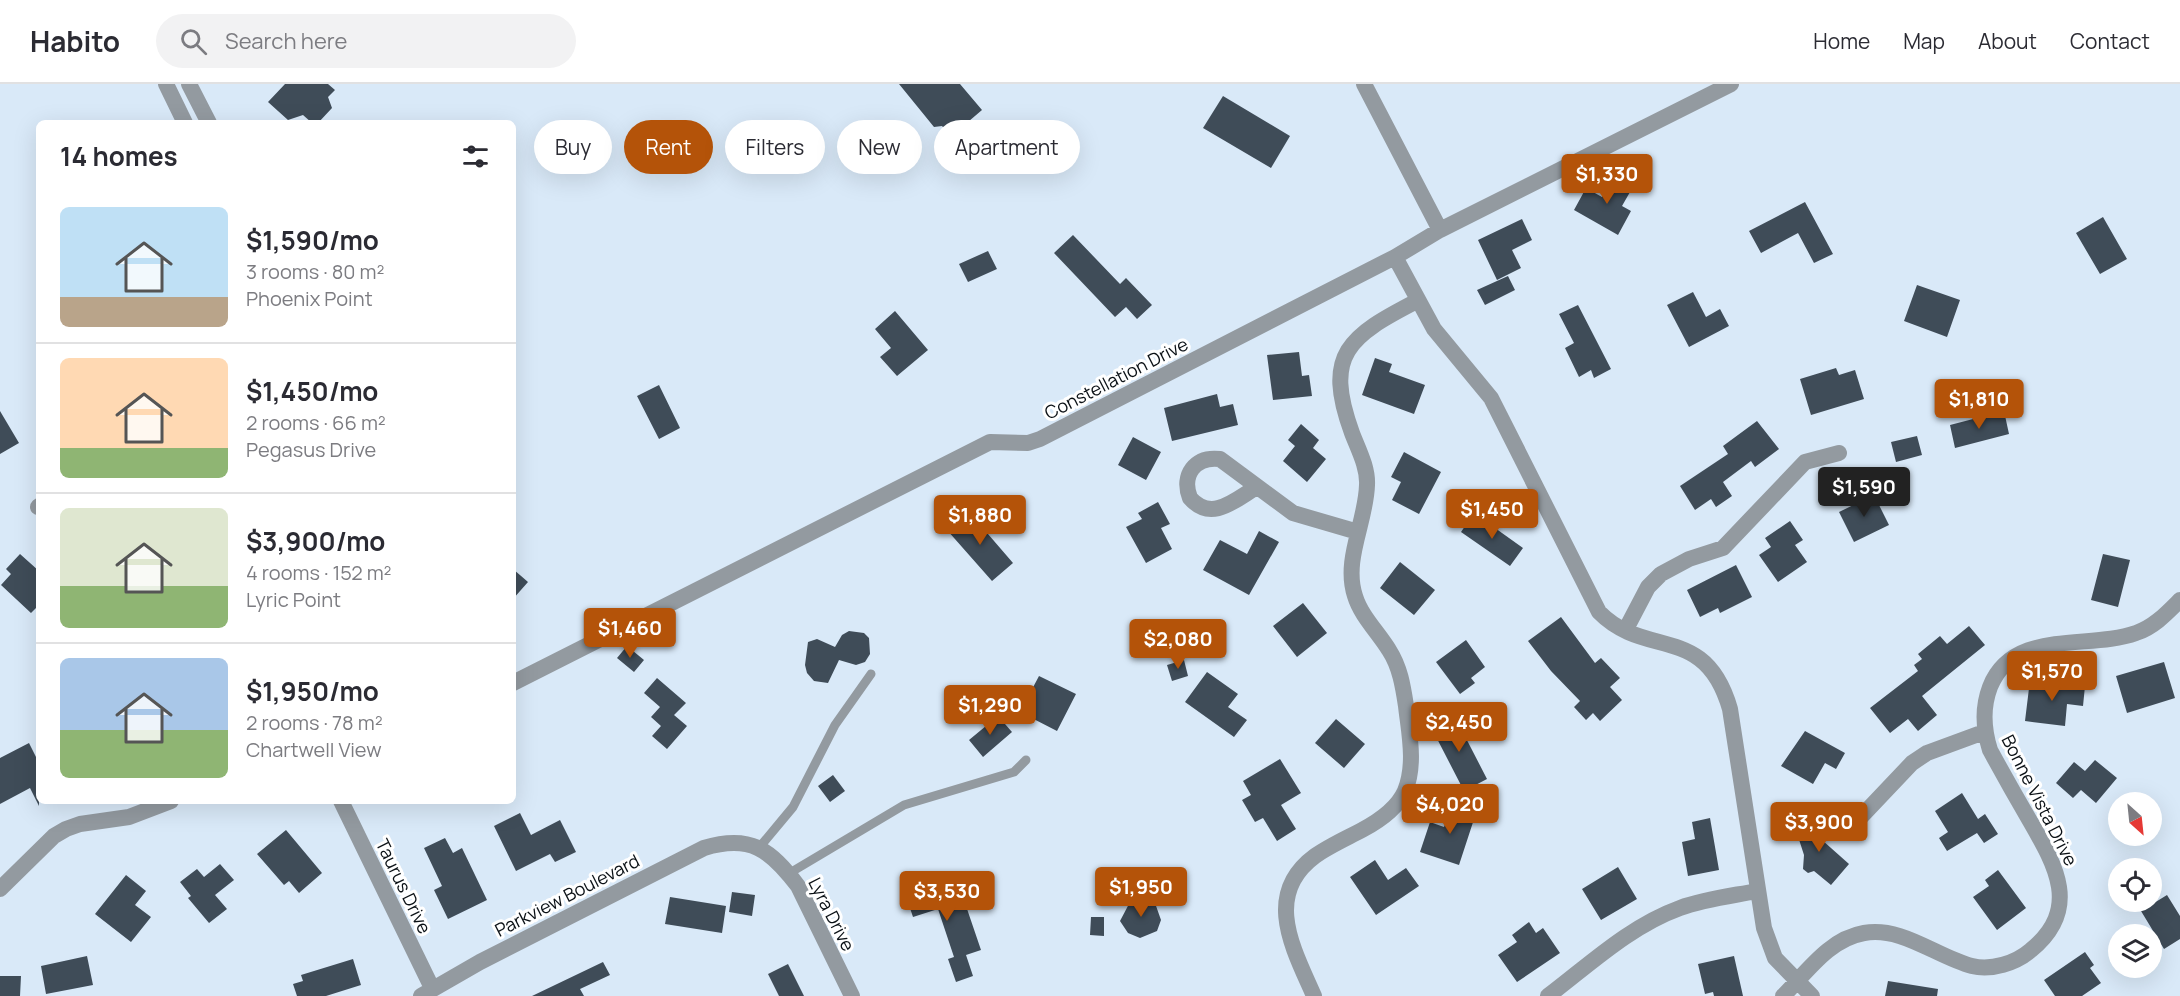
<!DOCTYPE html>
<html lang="en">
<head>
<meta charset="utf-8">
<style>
  :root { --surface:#fff; --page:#f2f2f3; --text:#2b2b33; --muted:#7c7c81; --line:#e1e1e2; --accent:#b45309 }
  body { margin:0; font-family:Manrope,sans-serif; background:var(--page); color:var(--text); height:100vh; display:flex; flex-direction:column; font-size:22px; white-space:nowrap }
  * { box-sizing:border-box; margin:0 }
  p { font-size:20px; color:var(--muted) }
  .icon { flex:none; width:33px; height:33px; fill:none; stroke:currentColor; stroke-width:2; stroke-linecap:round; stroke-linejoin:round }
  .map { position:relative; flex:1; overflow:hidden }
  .side { position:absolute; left:36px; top:36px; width:480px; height:684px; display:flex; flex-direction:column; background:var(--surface); border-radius:9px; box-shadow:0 6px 24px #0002 }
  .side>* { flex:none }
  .top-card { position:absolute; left:534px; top:36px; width:570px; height:54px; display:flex; gap:12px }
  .needle { width:39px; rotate:153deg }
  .fabs { position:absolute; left:2108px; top:708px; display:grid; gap:12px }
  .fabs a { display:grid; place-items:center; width:54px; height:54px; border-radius:50%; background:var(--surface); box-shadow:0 6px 24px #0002; font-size:30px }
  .price { position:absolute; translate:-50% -51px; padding:0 14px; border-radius:6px; background:var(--accent); color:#fff; font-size:20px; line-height:39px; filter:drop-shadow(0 2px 3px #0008) }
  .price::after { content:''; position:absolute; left:50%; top:36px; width:18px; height:14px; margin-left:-9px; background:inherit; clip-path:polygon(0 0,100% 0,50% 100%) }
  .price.active { background:#222; color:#fff }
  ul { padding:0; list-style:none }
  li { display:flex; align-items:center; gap:18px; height:150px; padding:0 24px }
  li+li { border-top:2px solid var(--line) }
  li span { display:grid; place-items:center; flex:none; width:168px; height:120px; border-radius:9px; color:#555 }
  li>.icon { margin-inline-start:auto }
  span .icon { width:72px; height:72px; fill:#fffc; stroke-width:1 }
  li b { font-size:26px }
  h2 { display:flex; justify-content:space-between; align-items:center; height:72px; padding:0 24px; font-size:26px }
  .pill { padding:0 21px; border-radius:27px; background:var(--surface); box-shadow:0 6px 24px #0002; font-size:21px; line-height:54px }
  .pill.active { background:var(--accent); color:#fff }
  header { display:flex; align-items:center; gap:36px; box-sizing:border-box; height:84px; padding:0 30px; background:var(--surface); border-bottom:2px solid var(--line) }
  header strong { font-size:28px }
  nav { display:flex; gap:33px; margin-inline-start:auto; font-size:21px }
  .search { width:420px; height:54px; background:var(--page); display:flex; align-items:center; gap:15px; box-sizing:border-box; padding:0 21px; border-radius:33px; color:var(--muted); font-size:22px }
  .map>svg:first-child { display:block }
  .building { fill:#3f4c58 }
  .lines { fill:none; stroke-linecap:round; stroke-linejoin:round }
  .service { stroke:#939aa0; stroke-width:9 }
  .minor { stroke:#939aa0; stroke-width:16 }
  .labels { text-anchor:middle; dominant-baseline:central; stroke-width:6; stroke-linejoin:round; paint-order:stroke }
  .street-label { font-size:18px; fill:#0a1015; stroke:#fff }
</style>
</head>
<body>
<header>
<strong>Habito</strong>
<div class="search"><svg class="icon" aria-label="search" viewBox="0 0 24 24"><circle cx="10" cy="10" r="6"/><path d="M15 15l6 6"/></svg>Search here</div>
<nav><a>Home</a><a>Map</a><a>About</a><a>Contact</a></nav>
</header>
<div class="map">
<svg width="2180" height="912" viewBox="0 0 2180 912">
  <rect width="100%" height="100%" fill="#d9e9f8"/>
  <path class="building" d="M285,0H328L335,6L328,13L332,24L318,39H312L303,31L288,36L268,18Z
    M899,0H960L982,26L955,49H948L942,42L934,43Z
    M1223,12L1290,52L1271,84L1203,44Z
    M1615,90L1634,101L1622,122L1631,127L1618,151L1574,126L1586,104L1602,113Z
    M1805,118L1833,170L1814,179L1798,149L1761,169L1749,147Z
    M2103,133L2127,175L2100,190L2076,149Z
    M1522,135L1532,156L1512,166L1521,184L1497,196L1478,156Z
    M1073,151L1120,200L1126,194L1152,221L1137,235L1126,223L1115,233L1054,169Z
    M988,167L997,185L968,198L959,180Z
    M1508,192L1515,206L1485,221L1477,206Z
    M1917,201L1960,216L1947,253L1904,237Z
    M1693,208L1706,233L1720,225L1729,242L1689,263L1667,221Z
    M1578,221L1611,285L1594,294L1591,286L1579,293L1565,264L1574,259L1559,230Z
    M895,227L928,266L897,292L880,273L891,264L875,245Z
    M1299,268L1302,292L1309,291L1312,312L1273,316L1267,271Z
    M1375,274L1392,280L1389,288L1425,301L1414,330L1362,311Z
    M1836,284L1839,291L1855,286L1864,315L1811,331L1800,295Z
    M659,301L680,344L659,355L637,312Z
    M1217,310L1220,323L1233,320L1238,341L1172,357L1164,324Z
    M0,327L19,359L0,370Z
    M2004,327L2009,350L1955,364L1950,341Z
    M1757,337L1779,365L1755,383L1751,377L1723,398L1732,412L1716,423L1711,415L1695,426L1680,402L1728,370L1723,362Z
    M1301,340L1319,356L1313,364L1326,375L1307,398L1283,377L1295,362L1288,356Z
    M1917,352L1922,371L1896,378L1891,358Z
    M1133,353L1161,368L1146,396L1118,381Z
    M1404,368L1441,388L1419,430L1392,416L1401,398L1391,393Z
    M1874,411L1889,441L1854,458L1839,428Z
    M1158,418L1170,440L1161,444L1172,465L1146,479L1126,443L1142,435L1138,429Z
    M969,428L1013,479L992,497L947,446Z
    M1474,429L1523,464L1510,482L1461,448Z
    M1790,437L1803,456L1795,461L1807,478L1778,498L1759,471L1771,463L1765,454Z
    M1259,447L1279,458L1249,511L1203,486L1220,456L1247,470Z
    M20,470L39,487V521L31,529L1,501L11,490L6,485Z
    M2103,470L2130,476L2118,523L2091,516Z
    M1400,478L1435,506L1414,531L1380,504Z
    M1736,481L1752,513L1720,529L1718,524L1700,533L1687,506Z
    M513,485L528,498L513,515Z
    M1303,519L1327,549L1297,573L1273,542Z
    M1561,533L1595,579L1601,574L1620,594L1610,603L1622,616L1600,637L1593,629L1586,636L1574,623L1580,617L1551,587L1528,557Z
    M1969,542L1985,561L1922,612L1937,631L1918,647L1908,635L1890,649L1870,624L1918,587L1914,581L1922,575L1918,570L1940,552L1947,560Z
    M849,547L864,549L869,554L870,570L865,578L856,581L839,576L828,599L814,597L807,589L805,581L808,558L817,555L835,563L842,551Z
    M1466,556L1485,583L1471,594L1475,599L1460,610L1436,578Z
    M627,562L644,576L634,588L617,574Z
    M1184,576L1188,592L1172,597L1167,581Z
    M2164,578L2175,614L2127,629L2116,592Z
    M1207,588L1238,610L1228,623L1247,636L1234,653L1185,618Z
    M1039,592L1076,610L1057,647L1020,628Z
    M657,594L686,619L674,631L687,642L667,665L652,652L661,642L651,633L660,623L644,609Z
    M2030,596L2085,602L2083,622L2067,620L2065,642L2025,637Z
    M1454,631L1487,695L1464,707L1431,643Z
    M998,632L1012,648L983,673L969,656Z
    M1336,635L1365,660L1344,684L1315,659Z
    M1805,647L1845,669L1836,685L1825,679L1813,700L1781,682Z
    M29,659L39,679V722L30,704L0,720V674Z
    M1280,675L1301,709L1281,721L1296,745L1277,757L1263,734L1255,738L1242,716L1251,711L1243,697Z
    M2095,676L2117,694L2096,719L2081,706L2073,714L2056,699L2074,678L2085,687Z
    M833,691L845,707L830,718L818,702Z
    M1962,709L1978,735L1985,730L1998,750L1984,759L1977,749L1947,767L1939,754L1948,748L1935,727Z
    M1453,718L1477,726L1459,781L1420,768L1430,738L1444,743Z
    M520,729L531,751L560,736L576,768L555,778L550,770L516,787L494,742Z
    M1710,734L1719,786L1688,792L1682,758L1695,755L1692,738Z
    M1812,734L1822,756L1849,780L1831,801L1814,787L1808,789L1803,785L1804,771L1794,740Z
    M286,746L322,789L299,809L289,797L284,801L257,770Z
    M445,754L453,769L462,764L487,816L448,835L434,806L442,802L424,764Z
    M1375,776L1388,796L1406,784L1419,802L1376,831L1350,793Z
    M220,780L234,796L215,811L227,825L209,839L188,814L191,812L180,798L197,785L204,793Z
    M1618,783L1637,815L1601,836L1582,805Z
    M1998,786L2026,824L1997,846L1973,813L1989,802L1985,796Z
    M126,791L146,807L135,821L151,833L131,858L95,830Z
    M927,795L932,809L954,802L961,820L965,819L981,866L966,871L973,892L956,898L948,875L954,873L938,825L913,833L903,803Z
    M732,808L755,811L752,832L729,828Z
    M2167,811L2180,832V855L2164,865L2141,827Z
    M670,813L726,822L722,849L665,840Z
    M1143,814L1155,819L1161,836L1157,847L1140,854L1128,849L1120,837L1130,818Z
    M1091,833H1104V852L1090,851Z
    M1529,838L1536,849L1543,844L1560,869L1517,898L1498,871L1517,858L1512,851Z
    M2085,868L2094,881L2090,884L2101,899L2082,912H2055L2044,896Z
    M87,872L93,901L46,910L41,882Z
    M1734,872L1743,912H1714L1713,908L1705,910L1698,880Z
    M353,875L361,901L326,912H297L293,900L303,897L301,891Z
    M603,878L610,891L580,905L584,912H532Z
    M788,880L804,912H779L768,890Z
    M0,892H21L20,912H0Z
    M1888,897L1938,905L1937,912H1885Z"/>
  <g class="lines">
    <path class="service" d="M758,765L793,723L835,641L871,590
      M788,790L904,721L1014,688L1026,676"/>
    <path class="minor" d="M166,0L185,39
      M189,0L209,39
      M1364,0L1440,146
      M1395,173L1434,245L1491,314L1599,528C1646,576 1705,538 1730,625L1764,844L1775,874L1812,912
      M1255,404C1234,417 1211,438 1190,414C1181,391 1195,372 1220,375L1293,429L1358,448
      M38,423L39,422
      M1626,545L1648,503L1661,490L1689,475L1723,464L1805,378L1839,369
      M513,599L990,358L1028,359L1040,355L1395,173L1440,146L1731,0
      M341,717L432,904
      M1857,737L1912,679L1927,669L1984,648
      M0,805L54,752L66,745L80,740L129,733L171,717
      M421,912L480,878L704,764C750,750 770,765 798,802L852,912
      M1314,912C1294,866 1262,811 1315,772C1329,762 1347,754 1362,746C1379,737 1397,725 1405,707C1416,680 1409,649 1406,622C1403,602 1400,583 1389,566C1378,548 1361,532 1355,512C1343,476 1366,438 1367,401C1368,383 1358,365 1352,349C1323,270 1349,252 1417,217
      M1548,912C1589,881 1630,842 1680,824C1704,815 1731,812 1757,807
      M1783,912C1807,888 1829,855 1864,849C1902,842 1937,873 1972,882C1991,887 2016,879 2031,866C2081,825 2056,782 2030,737C2016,713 2003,690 1990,666C1983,644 1982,624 1990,603C2013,544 2089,566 2136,549C2154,543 2167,529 2180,516"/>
  </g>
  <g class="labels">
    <g class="street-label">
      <text transform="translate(1116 294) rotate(-27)">Constellation Drive</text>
      <text transform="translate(2040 716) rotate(63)">Bonne Vista Drive</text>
      <text transform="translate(404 802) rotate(64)">Taurus Drive</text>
      <text transform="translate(567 811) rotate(-27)">Parkview Boulevard</text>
      <text transform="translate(832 830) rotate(63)">Lyra Drive</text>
    </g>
  </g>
</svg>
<div class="fabs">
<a><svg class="needle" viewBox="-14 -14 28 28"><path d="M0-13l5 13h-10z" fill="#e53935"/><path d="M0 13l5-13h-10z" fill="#7c7c81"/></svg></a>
<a><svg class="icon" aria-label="locate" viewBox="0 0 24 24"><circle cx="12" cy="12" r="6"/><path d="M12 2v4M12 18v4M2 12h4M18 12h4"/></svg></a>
<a><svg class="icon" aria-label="layers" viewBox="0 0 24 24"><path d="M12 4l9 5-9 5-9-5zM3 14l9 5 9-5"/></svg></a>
</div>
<b class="price" style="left:1607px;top:121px">$1,330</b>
<b class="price" style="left:1979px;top:346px">$1,810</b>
<b class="price active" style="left:1864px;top:434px">$1,590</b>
<b class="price" style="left:1492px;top:456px">$1,450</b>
<b class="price" style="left:980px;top:462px">$1,880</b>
<b class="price" style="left:630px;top:575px">$1,460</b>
<b class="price" style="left:1178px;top:586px">$2,080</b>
<b class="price" style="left:2052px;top:618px">$1,570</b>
<b class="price" style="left:990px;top:652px">$1,290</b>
<b class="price" style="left:1459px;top:669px">$2,450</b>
<b class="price" style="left:1450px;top:751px">$4,020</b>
<b class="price" style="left:1819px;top:769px">$3,900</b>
<b class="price" style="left:1141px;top:834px">$1,950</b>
<b class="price" style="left:947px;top:838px">$3,530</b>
<div class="top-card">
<a class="pill">Buy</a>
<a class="pill active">Rent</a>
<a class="pill">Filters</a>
<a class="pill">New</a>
<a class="pill">Apartment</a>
</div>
<section class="side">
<h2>14 homes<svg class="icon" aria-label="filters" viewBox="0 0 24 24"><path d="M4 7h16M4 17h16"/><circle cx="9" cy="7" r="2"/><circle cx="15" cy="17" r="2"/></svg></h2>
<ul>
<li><span style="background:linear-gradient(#bfe0f5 75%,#b9a48a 0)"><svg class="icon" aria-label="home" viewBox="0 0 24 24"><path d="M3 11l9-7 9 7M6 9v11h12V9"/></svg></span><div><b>$1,590/mo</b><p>3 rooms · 80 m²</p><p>Phoenix Point</p></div></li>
<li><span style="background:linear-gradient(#ffd9b3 75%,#8fb573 0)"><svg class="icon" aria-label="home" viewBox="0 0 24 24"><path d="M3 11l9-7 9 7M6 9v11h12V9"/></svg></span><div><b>$1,450/mo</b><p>2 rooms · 66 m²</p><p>Pegasus Drive</p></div></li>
<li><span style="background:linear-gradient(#dfe7d0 65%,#8fb573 0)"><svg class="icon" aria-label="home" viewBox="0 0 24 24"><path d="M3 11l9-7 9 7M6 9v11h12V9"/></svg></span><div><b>$3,900/mo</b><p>4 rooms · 152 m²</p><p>Lyric Point</p></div></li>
<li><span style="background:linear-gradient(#a9c7e8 60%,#8fb573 0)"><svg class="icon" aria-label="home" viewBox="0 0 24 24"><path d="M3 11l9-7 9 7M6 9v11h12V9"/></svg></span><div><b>$1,950/mo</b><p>2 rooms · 78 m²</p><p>Chartwell View</p></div></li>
</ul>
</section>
</div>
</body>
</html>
